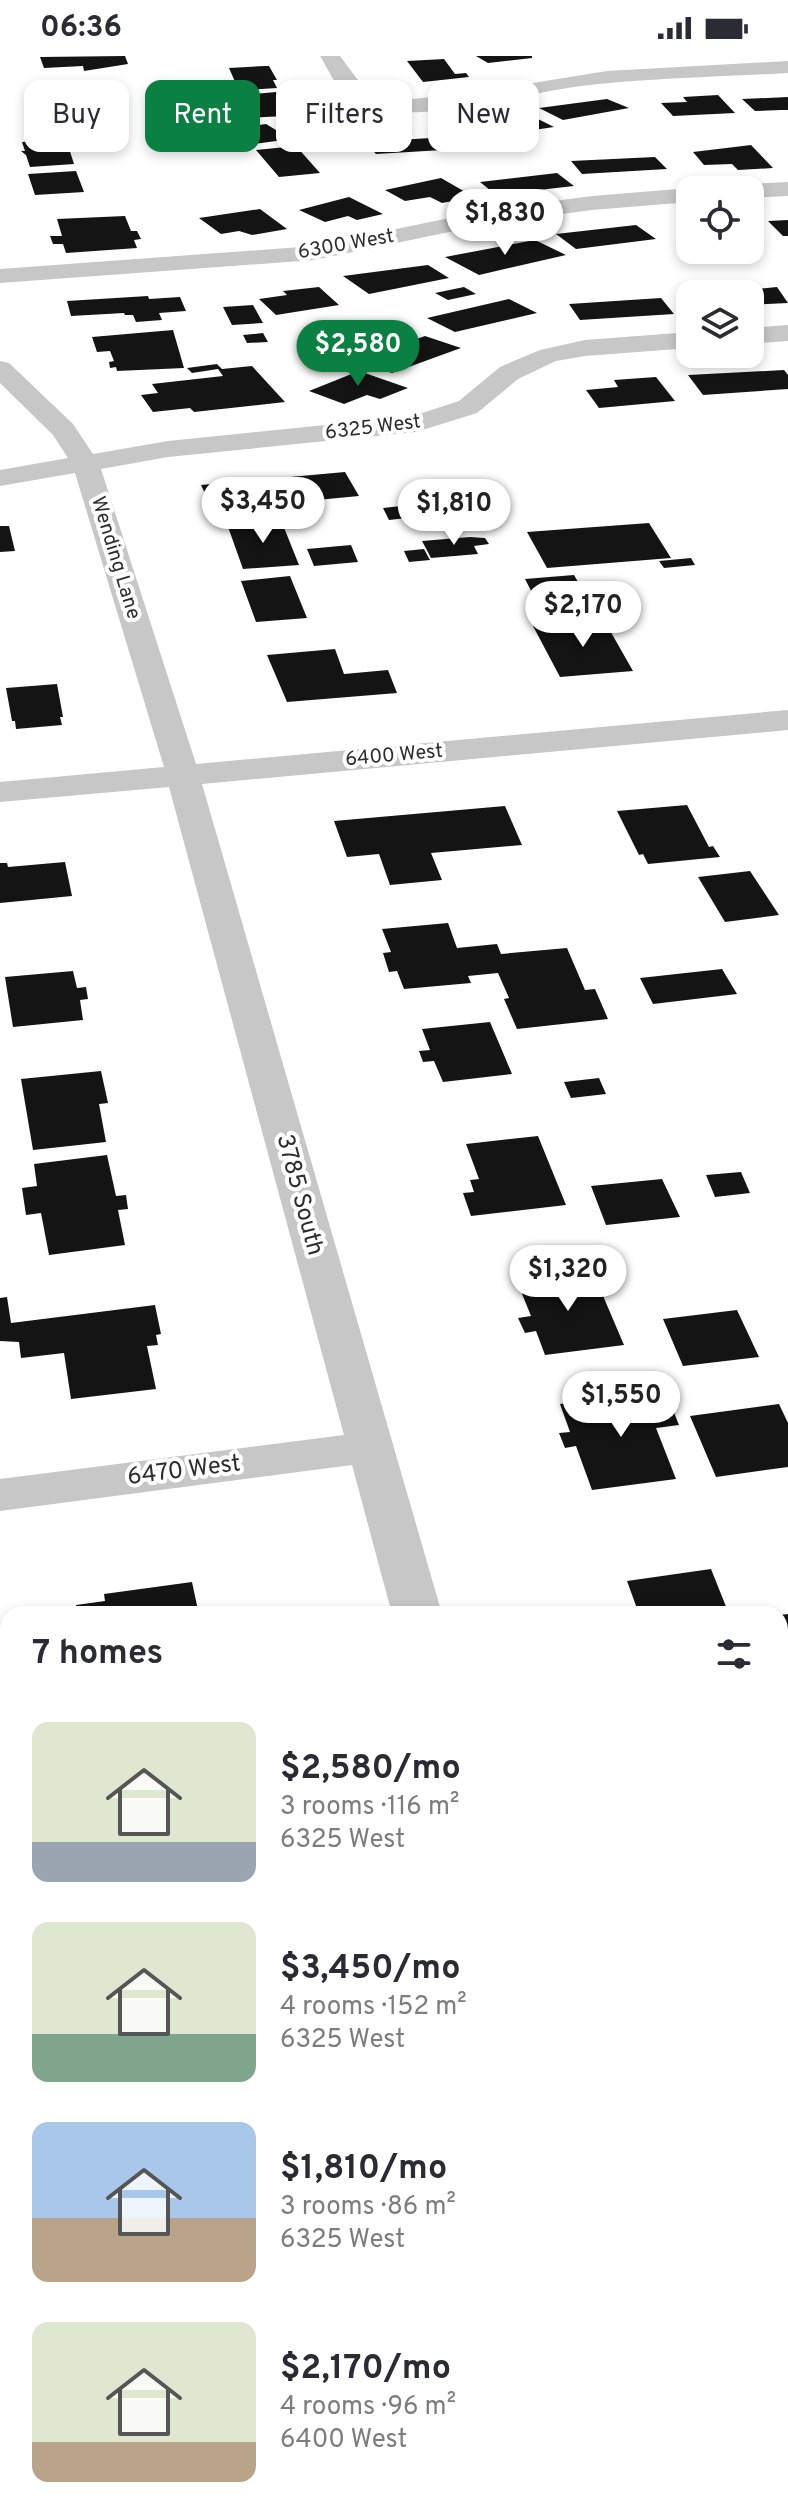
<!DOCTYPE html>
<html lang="en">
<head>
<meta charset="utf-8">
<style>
  :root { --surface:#fff; --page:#f2f2f3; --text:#2b2b33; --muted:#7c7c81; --accent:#0b8043 }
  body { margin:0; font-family:Overpass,sans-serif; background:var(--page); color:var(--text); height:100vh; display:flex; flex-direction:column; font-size:30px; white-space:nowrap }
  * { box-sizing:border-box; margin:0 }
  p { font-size:26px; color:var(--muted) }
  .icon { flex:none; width:44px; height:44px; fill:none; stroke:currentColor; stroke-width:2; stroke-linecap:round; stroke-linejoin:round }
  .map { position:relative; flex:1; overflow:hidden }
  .details { position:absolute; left:0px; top:1550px; width:788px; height:914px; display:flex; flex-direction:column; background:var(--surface); border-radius:24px 24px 0 0; box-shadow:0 4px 12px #0003 }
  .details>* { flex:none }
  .banner { position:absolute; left:24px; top:24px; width:740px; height:72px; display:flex; gap:16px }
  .buttons { position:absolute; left:676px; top:120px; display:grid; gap:16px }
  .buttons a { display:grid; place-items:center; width:88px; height:88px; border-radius:16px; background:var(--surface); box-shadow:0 4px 12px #0003; font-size:40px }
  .price { position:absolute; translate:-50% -68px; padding:0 18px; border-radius:28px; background:#fff; color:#222; font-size:26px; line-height:52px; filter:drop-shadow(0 2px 4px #0008) }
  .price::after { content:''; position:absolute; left:50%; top:48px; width:24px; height:18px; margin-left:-12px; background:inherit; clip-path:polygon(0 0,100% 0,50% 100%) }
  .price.active { background:var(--accent); color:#fff }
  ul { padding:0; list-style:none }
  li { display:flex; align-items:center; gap:24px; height:200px; padding:0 32px }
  li span { display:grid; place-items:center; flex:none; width:224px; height:160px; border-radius:16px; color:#555 }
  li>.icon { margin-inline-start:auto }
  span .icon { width:96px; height:96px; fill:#fffc; stroke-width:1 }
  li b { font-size:34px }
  h2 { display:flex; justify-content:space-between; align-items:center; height:96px; padding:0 32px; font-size:34px }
  .chip { padding:0 28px; border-radius:16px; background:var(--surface); box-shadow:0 4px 12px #0003; font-size:28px; line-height:72px }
  .chip.active { background:var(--accent); color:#fff }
  .status { display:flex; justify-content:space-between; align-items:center; height:56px; padding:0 40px; background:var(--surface); direction:ltr }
  .status svg { height:22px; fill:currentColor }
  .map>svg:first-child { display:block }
  .building { fill:#141414 }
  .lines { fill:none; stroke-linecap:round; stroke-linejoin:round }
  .minor { fill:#c7c7c7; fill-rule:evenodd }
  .labels { text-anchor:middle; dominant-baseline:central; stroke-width:8; stroke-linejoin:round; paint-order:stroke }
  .far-street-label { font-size:20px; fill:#2d2d2d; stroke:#fff }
  .street-label { font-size:24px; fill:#2d2d2d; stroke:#fff }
</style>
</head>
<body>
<div class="status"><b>06:36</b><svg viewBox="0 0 49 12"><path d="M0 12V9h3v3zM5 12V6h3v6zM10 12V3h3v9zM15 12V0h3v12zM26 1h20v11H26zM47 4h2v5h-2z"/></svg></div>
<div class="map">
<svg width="788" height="2463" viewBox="0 0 788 2463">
  <rect width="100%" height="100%" fill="#fff"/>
  <path class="building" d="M125,0L128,8L84,15L83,10L44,12L40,1Z
    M476,0H532V2L488,7Z
    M444,3L455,18L466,17L469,21L423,26L407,5Z
    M265,10H269L277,24H273L277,32L227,35L224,28H236L229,12Z
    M52,24H98L91,42H44Z
    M276,36L287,60L246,62L237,46L226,47L223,41Z
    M718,39L735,57L673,60L661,47L687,46L683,41Z
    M788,41V54H781L755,55L742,43Z
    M607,43L629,52L563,64L539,52Z
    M80,52L88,75L46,78L37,54Z
    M532,60L554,71L479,82L458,71Z
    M266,68L291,83L254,88L230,73Z
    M447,81L459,93L376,98L365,86Z
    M66,83L74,108L30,111L26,99L21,95H25L22,86Z
    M751,89L773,112L738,114L732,108L704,109L693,96Z
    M296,90L320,117L279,121L256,94Z
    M655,101L667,113L582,118L571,105Z
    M76,115L84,136L35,139L28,118Z
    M557,117L574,130L496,139L480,126Z
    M441,122L474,141L442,147L430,141L405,145L385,134Z
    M349,141L383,158L357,164L348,160L325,166L299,154Z
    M260,153L287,173L252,179L239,175L221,178L199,162Z
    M125,160L131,175H137L141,183L134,184L137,192L66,197L63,188H53L50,180H62L57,163Z
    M788,164V180H783L768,165Z
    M636,169L656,183L576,193L556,178Z
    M535,184L566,199L479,219L445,201Z
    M428,209L449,222L369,238L343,220Z
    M319,231L339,249L276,259L259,243L287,239L283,235Z
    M464,231L476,238L448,244L435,237Z
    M777,231L788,247L750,249V238H704Z
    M148,240L149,243L180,241L186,255L159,257L162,264L136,266L133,259H125L124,257L71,260L67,245Z
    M661,242L674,258L580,264L569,248Z
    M509,243L537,257L455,276L427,262Z
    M253,249L263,267L232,269L223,251Z
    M173,274L184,312L117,315L116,311L110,312L109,306L114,305L110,295L97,296L92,281Z
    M263,277L268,286L247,287L243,279Z
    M425,280L461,292L392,317L357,304Z
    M217,308L222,313L252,310L285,346L194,356L190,352L153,356L141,339L158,337L152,328L223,320L218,313L192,317L187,312Z
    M784,314L788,319V333L703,339L688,319Z
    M359,315L408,332L380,343L367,339L344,348L309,335Z
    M656,321L675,345L599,352L586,334L618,331L614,324Z
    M345,416L359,440L213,454L201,429Z
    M452,448L456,454L418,457L415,452Z
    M401,450L407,462L389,464L383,452Z
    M281,464L299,509L243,513L227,468Z
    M649,467L671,502L547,512L527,476Z
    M0,470H9L15,495L0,496Z
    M470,481L485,482L489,488L474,490L478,498L431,502L422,485Z
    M351,489L358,506L314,510L307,493Z
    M424,493L430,504L409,506L404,495Z
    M691,502L695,509L664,512L659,505Z
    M574,519L593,552L542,556L525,523Z
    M290,520L307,562L256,566L241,525Z
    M604,564L633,615L560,621L533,570Z
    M335,593L344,618L388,614L397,637L287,646L267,599Z
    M57,628L63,661H60L62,669L16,673L15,665H12L6,632Z
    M687,749L709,791L713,790L720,801L648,808L643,798L639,799L617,755Z
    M505,750L522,789L431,797L442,824L390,829L379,798L347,801L334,765Z
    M65,806L72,840L0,847V807H7L8,811Z
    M750,815L779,859L725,866L698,821Z
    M448,867L457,892L497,888L501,898L567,892L585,934L595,933L608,963L517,973L504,943L509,942L498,917L468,920L471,927L404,933L397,915L389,916L383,897L391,896L382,873Z
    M722,913L737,938L653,948L640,922Z
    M73,915L77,932L86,931L88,943L80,944L83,964L13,971L5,921Z
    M490,966L512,1018L443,1026L434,1005L423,1006L419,995L430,994L422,973Z
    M101,1015L108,1047L99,1048L106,1086L33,1094L21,1023Z
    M599,1022L606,1038L571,1042L564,1026Z
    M538,1080L566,1149L471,1160L463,1137L474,1136L470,1124L479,1123L466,1088Z
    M107,1099L116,1140L126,1139L128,1153L118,1154L125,1189L49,1199L41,1157L26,1159L22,1132L37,1130L34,1108Z
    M741,1116L750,1137L715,1141L706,1119Z
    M662,1123L680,1161L606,1169L591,1130Z
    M592,1214L624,1289L545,1299L536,1275L525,1277L518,1262L531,1260L516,1223Z
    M7,1241L11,1267L155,1249L161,1278L156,1279L158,1289L147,1290L156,1333L71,1343L64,1297L21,1302L19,1286L0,1285V1242Z
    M737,1254L759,1301L683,1310L663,1263Z
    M642,1337L643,1340L666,1337L679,1369L656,1372L676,1423L592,1434L576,1390L565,1392L559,1377L570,1376L560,1348Z
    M779,1348L788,1367V1411L716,1421L690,1360Z
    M711,1513L729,1558H639L627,1525Z
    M192,1526L198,1554L209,1552L210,1558H77L76,1549L105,1545L104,1538Z
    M788,1558V1586L780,1568V1559Z
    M8,1623V1689L0,1690V1624Z
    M8,1696V1753L0,1754V1697Z
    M788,1699V1824L780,1826V1700Z"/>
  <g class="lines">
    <path class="minor" d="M320,0H340L366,35L386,41L412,43L471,37L607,15L788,5V17C719,21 649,22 581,30C510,39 428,72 358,47C339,40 330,16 320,0Z
      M788,126V140L750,142V134H739L750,128Z
      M690,132L697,134H690V146L592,154L493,167L314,204L0,227V213L314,190L493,153L592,140Z
      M788,269V285L750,288V272Z
      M690,276V292L585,300L556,305L518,323L477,357L416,376L168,401L101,413L196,708L788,654V674L202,728L442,1558H392L352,1409L0,1455V1423L344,1379L169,731L0,746V726L164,711L75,417L0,430V414L68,402L53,379L0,327V305L9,307L73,368L93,398L168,385L413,360L459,345L500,311L540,294L585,284Z
      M8,2369V2431L0,2433V2371Z
      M646,2456H714L716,2463H648Z"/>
  </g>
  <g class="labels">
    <g class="far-street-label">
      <text transform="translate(346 189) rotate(-10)">6300 West</text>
      <text transform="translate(373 372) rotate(-7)">6325 West</text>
      <text transform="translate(115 502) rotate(73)">Wending Lane</text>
      <text transform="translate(394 700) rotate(-5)">6400 West</text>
    </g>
    <g class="street-label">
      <text transform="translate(299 1139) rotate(75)">3785 South</text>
      <text transform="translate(184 1415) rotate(-7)">6470 West</text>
    </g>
  </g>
</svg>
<div class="buttons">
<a><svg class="icon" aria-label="locate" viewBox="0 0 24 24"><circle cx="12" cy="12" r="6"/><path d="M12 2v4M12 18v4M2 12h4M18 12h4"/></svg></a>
<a><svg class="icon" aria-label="layers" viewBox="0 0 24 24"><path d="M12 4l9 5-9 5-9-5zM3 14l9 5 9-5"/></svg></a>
</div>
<b class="price" style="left:505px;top:201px">$1,830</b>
<b class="price active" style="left:358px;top:332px">$2,580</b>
<b class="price" style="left:263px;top:489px">$3,450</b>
<b class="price" style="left:454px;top:491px">$1,810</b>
<b class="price" style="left:583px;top:593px">$2,170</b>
<b class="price" style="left:568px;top:1257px">$1,320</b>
<b class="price" style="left:621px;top:1383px">$1,550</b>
<div class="banner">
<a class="chip">Buy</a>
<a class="chip active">Rent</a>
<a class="chip">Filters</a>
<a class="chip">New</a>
</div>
<section class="details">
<h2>7 homes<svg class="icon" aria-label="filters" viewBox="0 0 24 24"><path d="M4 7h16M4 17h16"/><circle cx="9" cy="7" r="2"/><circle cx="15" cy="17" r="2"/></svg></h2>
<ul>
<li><span style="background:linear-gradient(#dfe7d0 75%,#9aa5b1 0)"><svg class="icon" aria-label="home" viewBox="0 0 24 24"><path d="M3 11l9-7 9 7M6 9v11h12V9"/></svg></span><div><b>$2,580/mo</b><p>3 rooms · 116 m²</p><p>6325 West</p></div></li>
<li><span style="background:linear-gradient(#dfe7d0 70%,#7fa58c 0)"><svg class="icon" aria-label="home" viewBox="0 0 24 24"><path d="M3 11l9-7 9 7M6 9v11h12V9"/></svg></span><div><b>$3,450/mo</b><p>4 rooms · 152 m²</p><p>6325 West</p></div></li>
<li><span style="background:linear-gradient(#a9c7e8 60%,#b9a48a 0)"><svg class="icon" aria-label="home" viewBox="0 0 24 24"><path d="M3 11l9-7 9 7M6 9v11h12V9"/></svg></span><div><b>$1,810/mo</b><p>3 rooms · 86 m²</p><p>6325 West</p></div></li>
<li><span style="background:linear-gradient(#dfe7d0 75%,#b9a48a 0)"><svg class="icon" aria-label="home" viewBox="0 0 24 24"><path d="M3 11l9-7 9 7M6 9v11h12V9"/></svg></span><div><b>$2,170/mo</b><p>4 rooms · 96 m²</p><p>6400 West</p></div></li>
</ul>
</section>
</div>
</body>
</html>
